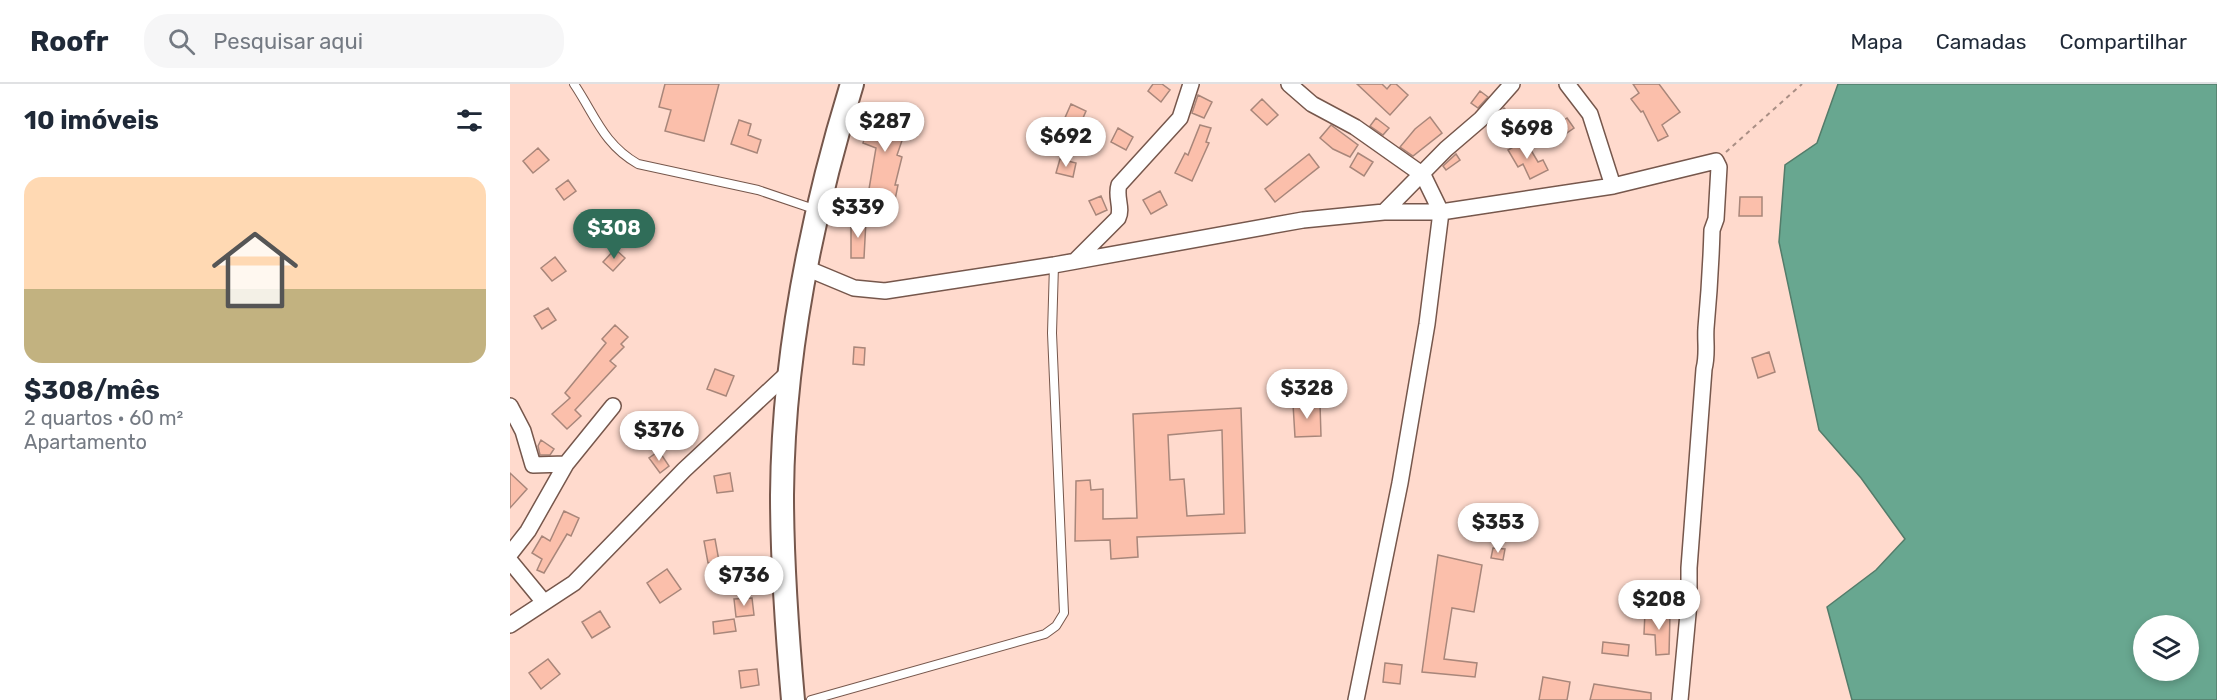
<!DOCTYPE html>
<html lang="pt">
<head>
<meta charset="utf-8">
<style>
  :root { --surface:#fff; --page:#f6f6f7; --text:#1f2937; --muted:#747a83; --line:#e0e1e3; --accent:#306d59 }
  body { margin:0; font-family:Rubik,sans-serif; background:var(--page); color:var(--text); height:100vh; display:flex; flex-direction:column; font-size:22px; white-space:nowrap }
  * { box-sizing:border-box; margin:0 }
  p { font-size:20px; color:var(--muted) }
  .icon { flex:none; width:33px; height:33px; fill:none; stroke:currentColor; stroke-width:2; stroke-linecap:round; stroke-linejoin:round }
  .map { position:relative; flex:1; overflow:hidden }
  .panel { display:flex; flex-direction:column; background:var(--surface); width:510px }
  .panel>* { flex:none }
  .fabs { position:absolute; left:1623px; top:531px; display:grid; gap:12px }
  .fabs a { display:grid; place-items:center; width:66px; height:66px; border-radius:50%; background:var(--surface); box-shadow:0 3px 9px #0003; font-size:30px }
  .price { position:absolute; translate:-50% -51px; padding:0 14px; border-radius:21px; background:#fff; color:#222; font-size:20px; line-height:39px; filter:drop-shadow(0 2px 3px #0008) }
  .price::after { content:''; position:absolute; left:50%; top:36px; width:18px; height:14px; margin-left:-9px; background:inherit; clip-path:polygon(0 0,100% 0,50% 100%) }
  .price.current { background:var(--accent); color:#fff }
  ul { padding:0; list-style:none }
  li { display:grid; align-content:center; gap:12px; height:318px; padding:0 24px }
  li span { display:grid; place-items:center; height:186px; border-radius:18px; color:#555 }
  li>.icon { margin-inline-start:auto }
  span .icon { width:108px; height:108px; fill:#fffc; stroke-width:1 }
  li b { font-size:26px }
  h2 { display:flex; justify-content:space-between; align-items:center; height:72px; padding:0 24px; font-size:26px }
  header { display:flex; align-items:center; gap:36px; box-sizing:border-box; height:84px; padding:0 30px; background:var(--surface); border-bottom:2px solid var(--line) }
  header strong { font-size:28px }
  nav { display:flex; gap:33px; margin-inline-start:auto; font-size:21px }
  .search { width:420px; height:54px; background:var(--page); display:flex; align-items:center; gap:15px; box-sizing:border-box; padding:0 21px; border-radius:24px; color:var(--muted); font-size:22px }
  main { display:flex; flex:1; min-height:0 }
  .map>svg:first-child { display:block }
  .water { fill:#68a790; stroke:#537c6a; stroke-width:1.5; fill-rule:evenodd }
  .building { fill:#fbbfab; stroke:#a8867a; stroke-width:1.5; fill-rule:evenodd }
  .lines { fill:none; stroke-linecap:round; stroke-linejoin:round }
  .lane-casing { stroke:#76574c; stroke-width:10 }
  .street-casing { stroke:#76574c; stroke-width:18 }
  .secondary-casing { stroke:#76574c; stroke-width:26 }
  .path { stroke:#a98e84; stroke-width:2; stroke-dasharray:4.5 4.5; stroke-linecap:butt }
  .lane { stroke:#fff; stroke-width:8 }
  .street { stroke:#fff; stroke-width:15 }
  .secondary { stroke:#fff; stroke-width:22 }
</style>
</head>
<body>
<header>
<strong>Roofr</strong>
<div class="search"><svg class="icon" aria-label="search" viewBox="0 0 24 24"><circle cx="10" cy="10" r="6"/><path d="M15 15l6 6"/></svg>Pesquisar aqui</div>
<nav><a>Mapa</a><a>Camadas</a><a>Compartilhar</a></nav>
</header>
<main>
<section class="panel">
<h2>10 imóveis<svg class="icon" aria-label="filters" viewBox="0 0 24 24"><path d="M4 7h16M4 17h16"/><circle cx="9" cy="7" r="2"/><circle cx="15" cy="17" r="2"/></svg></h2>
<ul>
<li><span style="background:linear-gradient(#ffd9b3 60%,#c2b280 0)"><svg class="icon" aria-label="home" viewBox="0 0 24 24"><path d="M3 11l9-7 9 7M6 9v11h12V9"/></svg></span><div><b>$308/mês</b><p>2 quartos · 60 m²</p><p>Apartamento</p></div></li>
</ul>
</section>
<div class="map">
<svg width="1707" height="616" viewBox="0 0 1707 616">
  <rect width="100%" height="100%" fill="#ffdacd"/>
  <path class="water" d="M1328,0H1707V616H1342L1317,523L1366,486L1395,455L1351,394L1309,346L1269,158L1275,81L1307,59ZM1634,542H1678V586H1634Z"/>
  <path class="building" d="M155,0H209L194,57L155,47L161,26L149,23Z
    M643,0H652L660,6L651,18L638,7Z
    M847,0H872L877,5L881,0H886L898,11L880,31Z
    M1123,0H1149L1170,28L1152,41L1158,52L1148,57L1133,27L1131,28L1121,15L1129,9Z
    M970,7L978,13L968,24L961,19Z
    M688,11L702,18L694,34L682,29Z
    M752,15L768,31L757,41L741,26Z
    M561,20L576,27L569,43L554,36Z
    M994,24L1004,34L992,47L982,38Z
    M364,25L394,35L391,43L396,45L387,71L392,73L385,101H388L385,116L358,111L366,64L353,59Z
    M920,33L932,49L903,72L890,63L905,45Z
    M866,34L879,44L873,51L860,42Z
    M1057,34L1064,44L1048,55L1041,45Z
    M229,36L241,40L238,51L251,56L247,69L221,60Z
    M690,41L701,44L696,58L699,59L682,97L665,89L675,69L678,71Z
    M821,41L848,61L840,73L823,65L810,54Z
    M608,44L623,53L616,66L601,58Z
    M1015,56L1028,78L1033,76L1038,86L1020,95L1013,80L1008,83L998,66Z
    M28,64L39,76L23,89L13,77Z
    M848,69L863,78L854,92L840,83Z
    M799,70L809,83L765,118L755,105Z
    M946,70L950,76L936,86L933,82Z
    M550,75L566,79L563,93L546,89Z
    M58,96L66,107L54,116L46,105Z
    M650,107L657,121L641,130L633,116Z
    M591,112L597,126L586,131L579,117Z
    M1230,113H1252V132H1229Z
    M341,136H356L354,174H341Z
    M105,165L115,174L103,187L93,178Z
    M45,173L56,187L42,197L31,184Z
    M38,224L46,236L32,245L24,232Z
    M105,241L118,253L111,260L114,263L100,277L106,282L65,326L71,332L57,345L42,330L60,314L55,309L96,259L92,255Z
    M344,263L355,264L354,281L343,280Z
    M1259,268L1265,288L1248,294L1242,274Z
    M205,285L224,292L216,312L197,305Z
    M783,320H810L811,352L785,353Z
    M731,324L735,449L627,453L628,473L601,475L600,456L565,457L566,397L580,396L581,406L593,405V435L627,434L623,330ZM712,346L714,430L677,432L674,395L660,396L658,351Z
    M31,356L44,365L40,371H30L28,362Z
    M149,367L159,382L150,389L139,374Z
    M0,389L17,405L0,424Z
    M220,389L223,407L207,409L204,392Z
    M54,427L69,434L61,452L57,450L34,489L27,486L32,475L22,469L32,452L40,457Z
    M205,455L209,477L198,479L194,457Z
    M983,464L995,465L993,476L981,474Z
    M928,471L972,481L964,528L942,524L934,575L967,579L965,593L912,588Z
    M157,485L171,505L150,519L137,499Z
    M242,514L244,531L226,533L224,515Z
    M90,527L100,543L82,554L72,538Z
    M1135,528L1160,530L1159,570L1146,571L1145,551L1134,550Z
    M224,535L226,547L204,550L203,538Z
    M1093,558L1119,561L1118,572L1092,569Z
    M38,575L50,590L31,605L19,589Z
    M875,579L892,581L890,600L873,598Z
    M247,585L249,601L231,604L229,587Z
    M1033,593L1060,598L1057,616H1029Z
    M1084,600L1141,609V616H1080Z"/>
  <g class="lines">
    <defs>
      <path id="lane" d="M64,0C85,31 93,60 128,80L248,106L307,126
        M301,616L535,550L546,542L554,529L542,249L544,181"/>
      <path id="street" d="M779,0L802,20L845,43L913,91L931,128L917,240L890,399L846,616
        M1057,0L1080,30L1103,102
        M874,128L936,65L971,35L1002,0
        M565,177L608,134C613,124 605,113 609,101L670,34L681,0
        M296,184L344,204L375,207L544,181L793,136L874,128H931L1103,102L1206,77L1209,83L1206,135L1202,146C1201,179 1199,211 1196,244C1195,258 1198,270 1194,285L1179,484V519L1170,616
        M0,322L13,347L23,381L56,380
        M0,470L18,447L56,380L103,322
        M0,477L33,517
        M0,541L64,499L174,386L279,288"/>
      <path id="secondary" d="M283,616C277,548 272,479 272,411C273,272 301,133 342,0"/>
    </defs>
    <use href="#lane" class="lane-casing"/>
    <use href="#street" class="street-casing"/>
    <use href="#secondary" class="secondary-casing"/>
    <path class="path" d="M1216,68L1292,0"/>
    <use href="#lane" class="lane"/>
    <use href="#street" class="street"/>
    <use href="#secondary" class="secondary"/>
  </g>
</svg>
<div class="fabs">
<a><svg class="icon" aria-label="layers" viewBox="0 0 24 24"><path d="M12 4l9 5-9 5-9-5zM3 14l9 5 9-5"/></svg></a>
</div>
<b class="price" style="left:375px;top:69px">$287</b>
<b class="price" style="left:1017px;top:76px">$698</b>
<b class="price" style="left:556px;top:84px">$692</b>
<b class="price" style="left:348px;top:155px">$339</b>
<b class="price current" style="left:104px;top:176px">$308</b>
<b class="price" style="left:797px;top:336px">$328</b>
<b class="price" style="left:149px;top:378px">$376</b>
<b class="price" style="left:988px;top:470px">$353</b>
<b class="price" style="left:234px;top:523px">$736</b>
<b class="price" style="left:1149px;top:547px">$208</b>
</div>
</main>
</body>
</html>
